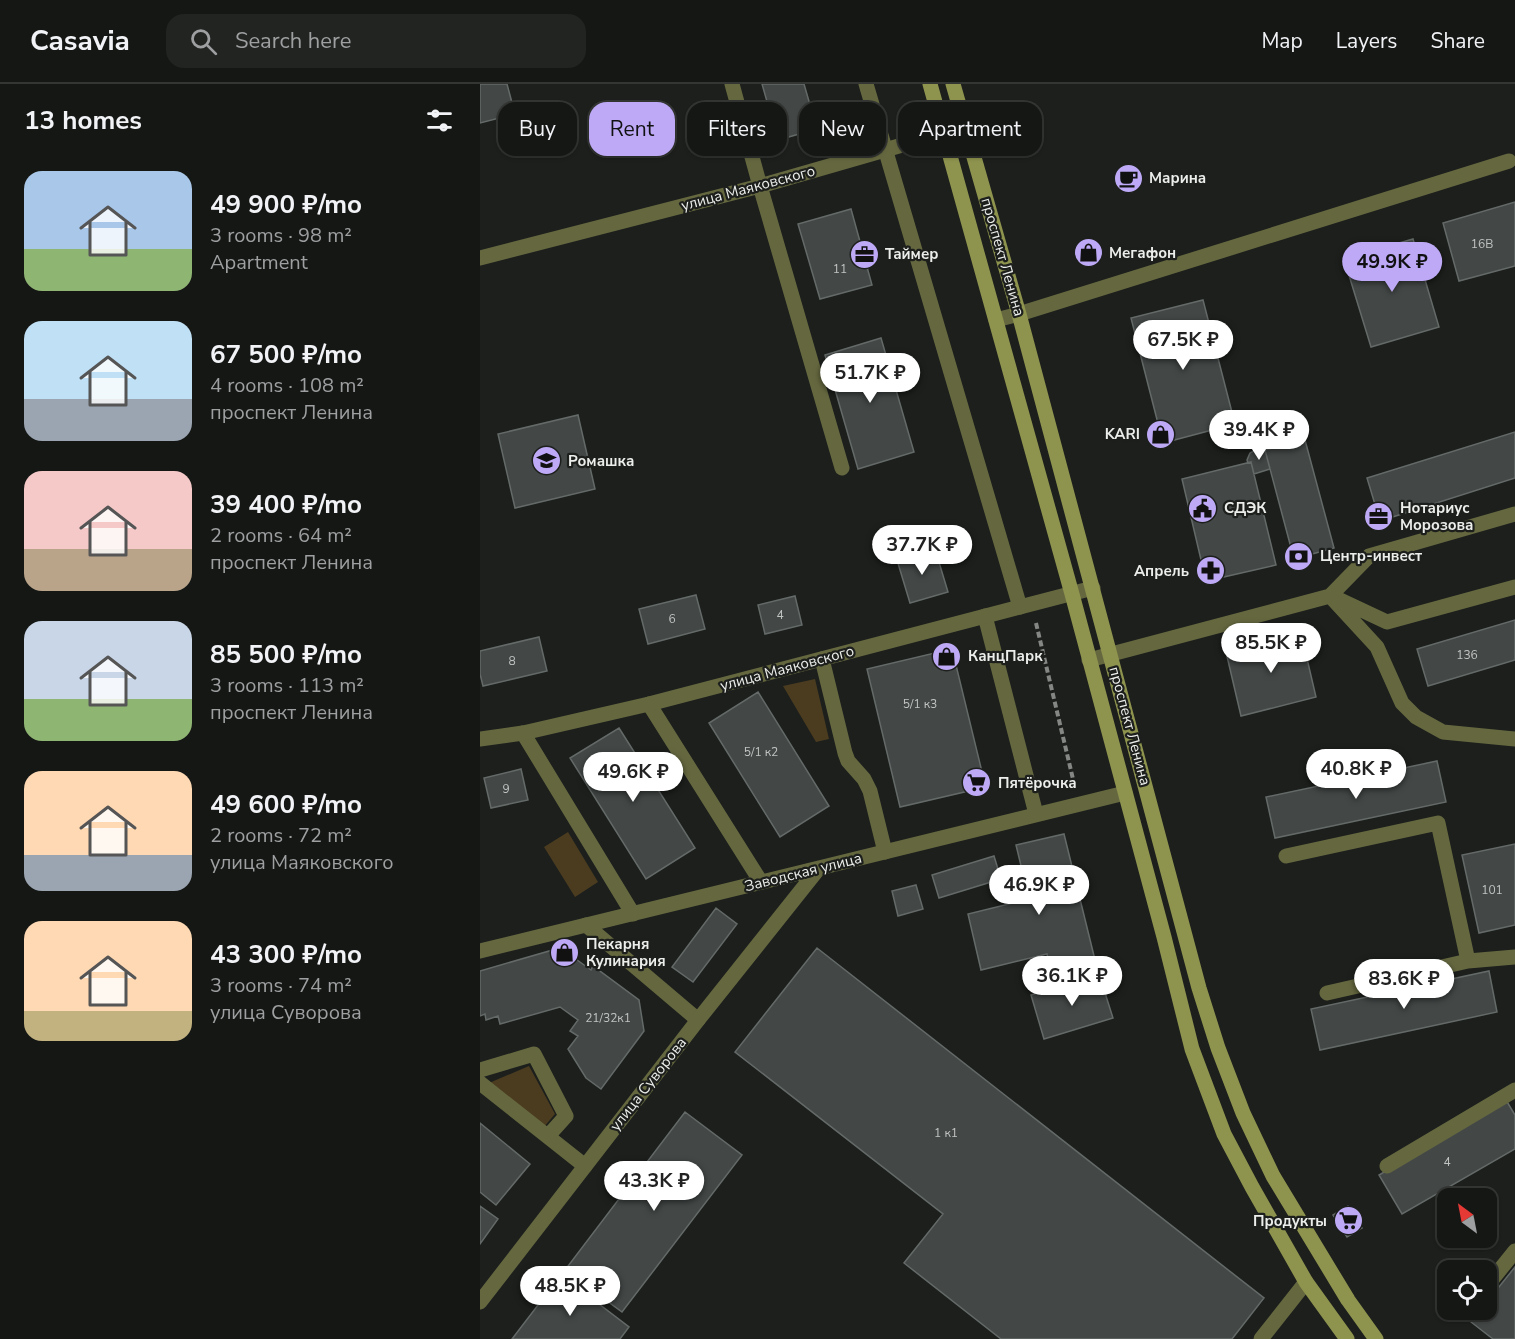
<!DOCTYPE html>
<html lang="en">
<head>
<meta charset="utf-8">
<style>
  :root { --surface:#151715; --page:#222422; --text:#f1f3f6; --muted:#9d9fa0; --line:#343634; --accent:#bda9f5 }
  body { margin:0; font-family:"Nunito Sans",sans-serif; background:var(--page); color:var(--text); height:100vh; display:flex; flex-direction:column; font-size:22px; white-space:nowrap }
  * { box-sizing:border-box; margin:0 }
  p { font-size:20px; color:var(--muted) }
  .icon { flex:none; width:33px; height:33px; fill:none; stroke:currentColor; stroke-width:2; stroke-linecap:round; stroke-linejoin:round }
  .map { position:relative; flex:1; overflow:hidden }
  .side { display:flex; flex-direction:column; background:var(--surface); width:480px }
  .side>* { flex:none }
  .top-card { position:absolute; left:18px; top:18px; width:570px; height:54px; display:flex; gap:12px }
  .needle { width:39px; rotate:328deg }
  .controls { position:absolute; left:957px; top:1104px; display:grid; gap:12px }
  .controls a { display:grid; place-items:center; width:60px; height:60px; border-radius:12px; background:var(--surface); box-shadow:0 2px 4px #0004,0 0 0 2px var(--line); font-size:30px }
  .price { position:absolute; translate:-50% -51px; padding:0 14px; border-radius:21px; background:#fff; color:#222; font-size:20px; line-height:39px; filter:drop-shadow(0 2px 3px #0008) }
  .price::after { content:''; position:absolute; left:50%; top:36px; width:18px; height:14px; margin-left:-9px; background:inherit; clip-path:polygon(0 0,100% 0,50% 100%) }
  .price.current { background:var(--accent); color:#111 }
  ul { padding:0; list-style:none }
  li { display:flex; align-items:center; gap:18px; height:150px; padding:0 24px }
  li span { display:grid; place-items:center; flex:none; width:168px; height:120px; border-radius:18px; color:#555 }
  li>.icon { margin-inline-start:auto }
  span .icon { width:72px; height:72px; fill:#fffc; stroke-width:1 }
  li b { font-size:26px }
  h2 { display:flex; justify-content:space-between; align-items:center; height:72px; padding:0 24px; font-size:26px }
  .tag { padding:0 21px; border-radius:18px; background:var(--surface); box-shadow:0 2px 4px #0004,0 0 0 2px var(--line); font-size:21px; line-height:54px }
  .tag.current { background:var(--accent); color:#111 }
  header { display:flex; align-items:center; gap:36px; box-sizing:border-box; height:84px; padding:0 30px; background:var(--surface); border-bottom:2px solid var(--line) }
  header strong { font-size:28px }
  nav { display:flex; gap:33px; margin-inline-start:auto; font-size:21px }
  .search { width:420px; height:54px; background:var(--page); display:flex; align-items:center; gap:15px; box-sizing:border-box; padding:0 21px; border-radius:18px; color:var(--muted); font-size:22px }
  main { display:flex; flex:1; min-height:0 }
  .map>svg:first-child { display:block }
  .green { fill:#4b3c20 }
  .building { fill:#434847; stroke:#646a68; stroke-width:1.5 }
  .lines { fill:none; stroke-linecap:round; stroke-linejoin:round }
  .path { stroke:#848784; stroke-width:4; stroke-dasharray:6 3; stroke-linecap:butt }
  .lane { stroke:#65683f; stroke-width:15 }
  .street { stroke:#65683f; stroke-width:15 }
  .secondary { stroke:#8e934e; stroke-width:15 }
  .labels { text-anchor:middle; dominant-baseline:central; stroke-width:4.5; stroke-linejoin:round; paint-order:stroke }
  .number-label { font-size:12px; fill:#c2c4c2 }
  .poi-label { font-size:15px; font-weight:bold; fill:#eceeeb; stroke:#1c1f1c; text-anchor:start }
  .street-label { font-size:15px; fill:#eceeeb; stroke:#1c1f1c }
</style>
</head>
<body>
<header>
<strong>Casavia</strong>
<div class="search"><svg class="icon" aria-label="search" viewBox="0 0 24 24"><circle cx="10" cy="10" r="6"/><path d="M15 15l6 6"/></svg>Search here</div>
<nav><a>Map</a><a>Layers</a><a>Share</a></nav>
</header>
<main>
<section class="side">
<h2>13 homes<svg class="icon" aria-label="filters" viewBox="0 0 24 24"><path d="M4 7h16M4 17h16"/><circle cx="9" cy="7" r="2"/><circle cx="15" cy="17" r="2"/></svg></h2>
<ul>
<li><span style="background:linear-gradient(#a9c7e8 65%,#8fb573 0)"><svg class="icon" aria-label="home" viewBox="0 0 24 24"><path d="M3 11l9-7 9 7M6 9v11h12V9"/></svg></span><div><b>49 900 ₽/mo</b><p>3 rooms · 98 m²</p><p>Apartment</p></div></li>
<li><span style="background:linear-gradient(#bfe0f5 65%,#9aa5b1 0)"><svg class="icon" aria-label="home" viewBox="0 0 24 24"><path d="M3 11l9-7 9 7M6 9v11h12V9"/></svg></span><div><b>67 500 ₽/mo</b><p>4 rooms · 108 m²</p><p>проспект Ленина</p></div></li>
<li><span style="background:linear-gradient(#f6c9c9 65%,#b9a48a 0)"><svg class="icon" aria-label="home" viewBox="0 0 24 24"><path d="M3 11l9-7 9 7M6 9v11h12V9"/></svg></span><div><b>39 400 ₽/mo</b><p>2 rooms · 64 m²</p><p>проспект Ленина</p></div></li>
<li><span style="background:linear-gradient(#c9d6e8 65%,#8fb573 0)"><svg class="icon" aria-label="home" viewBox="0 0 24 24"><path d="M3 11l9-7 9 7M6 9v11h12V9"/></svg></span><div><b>85 500 ₽/mo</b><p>3 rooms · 113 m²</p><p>проспект Ленина</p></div></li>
<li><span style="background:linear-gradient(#ffd9b3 70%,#9aa5b1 0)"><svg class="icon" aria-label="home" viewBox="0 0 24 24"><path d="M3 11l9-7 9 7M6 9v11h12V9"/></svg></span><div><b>49 600 ₽/mo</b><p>2 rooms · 72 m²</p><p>улица Маяковского</p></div></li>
<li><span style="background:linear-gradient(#ffd9b3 75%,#c2b280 0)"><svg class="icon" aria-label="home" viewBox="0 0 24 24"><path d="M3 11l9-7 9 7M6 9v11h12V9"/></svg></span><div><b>43 300 ₽/mo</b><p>3 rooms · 74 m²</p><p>улица Суворова</p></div></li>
</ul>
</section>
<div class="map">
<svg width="1035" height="1255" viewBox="0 0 1035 1255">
  <rect width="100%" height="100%" fill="#1c1f1c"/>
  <path class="green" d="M335,595L349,655L336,658L303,602Z
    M88,748L118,798L95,813L64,763Z
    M49,982L75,1030L64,1043L9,999Z"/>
  <path class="building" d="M0,0H27L35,30L0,39Z
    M282,0H324L337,45L298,56Z
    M1035,118V182L979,197L963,139Z
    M371,125L392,201L340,215L318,140Z
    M933,155L959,243L891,263L864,175Z
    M723,216L755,340L683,359L651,234Z
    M401,254L434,368L378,385L345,271Z
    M98,331L115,405L35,424L18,350Z
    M1035,348V394L900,437L887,394Z
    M825,356L854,464L814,475L785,366Z
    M777,365L785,366L790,385L774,390L771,378L768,379L767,376L770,369Z
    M771,378L796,481L726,497L702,395Z
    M455,465L468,508L430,519L417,476Z
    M216,511L225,545L168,560L159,525Z
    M315,512L322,541L285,550L278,521Z
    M1035,536V576L948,602L937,565Z
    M821,549L836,613L761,632L746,568Z
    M59,553L67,587L3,602L0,590V567Z
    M459,568L475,577L503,692L493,706L420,723L387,585Z
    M278,608L349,722L300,753L229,639Z
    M139,644L215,764L166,795L90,674Z
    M957,677L966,718L795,754L786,713Z
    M41,685L48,716L11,724L4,694Z
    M584,750L617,884L573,895L567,870L501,886L488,830L549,815L536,761Z
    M1035,760V841L999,849L982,771Z
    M514,772L521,795L459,814L452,791Z
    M436,801L443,825L418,832L412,807Z
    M236,824L257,840L213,898L192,883Z
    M83,863L87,875L93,873L111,886L113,882L159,916L164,947L121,1005L106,994L88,965L98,952L90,947L98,936L80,923L20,940L18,932L6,936L5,930L0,932V887Z
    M337,864L784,1214L752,1255H521L424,1179L463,1130L255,968Z
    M1009,887L1017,928L840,966L831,925Z
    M619,890L633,934L564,955L551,911Z
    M1026,1016L1035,1031V1065L922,1130L899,1091Z
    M205,1028L262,1071L142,1228L85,1186Z
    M0,1039L50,1080L16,1121L0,1108Z
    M0,1122L18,1135L0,1160Z
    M868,1122L882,1144L867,1153L853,1131Z
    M1035,1183V1255H1013L991,1238L1001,1226H1006V1219Z
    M81,1191L149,1243L140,1255H32Z"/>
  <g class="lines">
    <path class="path" d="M556,539L593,695"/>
    <path class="lane" d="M252,0L280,102L362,384
      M386,0L540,523
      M516,236L539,230L1029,77
      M850,512L897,563L922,619L936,633L963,648L1035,655
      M858,515L907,538L1035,503
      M505,532L556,730
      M342,575L365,669L368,677L384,695L390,707L405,768
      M609,576L850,512L889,472L1035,430
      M169,620L281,798
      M43,649L153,830
      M806,772L958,739L988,877
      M106,841L218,936
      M847,909L988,877L1035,873
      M0,986L54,970L86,1032L68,1052
      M0,999L105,1082
      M907,1082L1035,1006
      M1006,1203L1035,1167
      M986,1229L989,1226
      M781,1255L826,1198"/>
    <path class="street" d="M0,174L280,102L464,49
      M0,655L43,649L169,620L613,504
      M0,867L645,709
      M0,1218L218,936L339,784"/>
    <path class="secondary" d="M450,0L592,510L684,853L712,965L744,1050L772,1103L826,1198L867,1255
      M473,0L539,230L719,904L738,964L763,1029L793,1092L868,1216L896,1255"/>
  </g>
  <defs>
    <symbol id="cafe-disc" viewBox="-11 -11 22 22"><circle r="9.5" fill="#bda9f5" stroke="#1c1f1c"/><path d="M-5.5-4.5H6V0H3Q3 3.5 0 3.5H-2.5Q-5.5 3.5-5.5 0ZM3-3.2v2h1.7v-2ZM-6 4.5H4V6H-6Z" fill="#111"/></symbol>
    <symbol id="shop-disc" viewBox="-11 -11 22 22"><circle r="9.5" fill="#bda9f5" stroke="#1c1f1c"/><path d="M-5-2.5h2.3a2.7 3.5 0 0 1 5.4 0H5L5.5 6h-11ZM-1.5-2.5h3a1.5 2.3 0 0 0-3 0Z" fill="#111"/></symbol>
    <symbol id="office-disc" viewBox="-11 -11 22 22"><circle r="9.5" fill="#bda9f5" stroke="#1c1f1c"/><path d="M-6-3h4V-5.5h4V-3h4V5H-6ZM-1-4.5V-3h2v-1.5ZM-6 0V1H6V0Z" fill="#111"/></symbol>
    <symbol id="school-disc" viewBox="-11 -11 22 22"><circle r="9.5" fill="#bda9f5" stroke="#1c1f1c"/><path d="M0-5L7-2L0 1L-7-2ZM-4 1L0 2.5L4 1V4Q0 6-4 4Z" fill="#111"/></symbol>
    <symbol id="civic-disc" viewBox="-11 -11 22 22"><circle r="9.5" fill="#bda9f5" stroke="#1c1f1c"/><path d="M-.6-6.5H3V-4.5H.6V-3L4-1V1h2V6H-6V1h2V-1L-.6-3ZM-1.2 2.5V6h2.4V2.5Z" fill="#111"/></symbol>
    <symbol id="bank-disc" viewBox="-11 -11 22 22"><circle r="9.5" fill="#bda9f5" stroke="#1c1f1c"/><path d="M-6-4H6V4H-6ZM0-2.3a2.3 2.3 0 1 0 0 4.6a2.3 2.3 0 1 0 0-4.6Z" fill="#111"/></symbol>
    <symbol id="pharmacy-disc" viewBox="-11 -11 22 22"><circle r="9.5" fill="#bda9f5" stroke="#1c1f1c"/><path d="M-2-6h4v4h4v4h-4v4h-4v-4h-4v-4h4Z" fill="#111"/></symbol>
    <symbol id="supermarket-disc" viewBox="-11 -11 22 22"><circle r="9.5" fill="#bda9f5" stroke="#1c1f1c"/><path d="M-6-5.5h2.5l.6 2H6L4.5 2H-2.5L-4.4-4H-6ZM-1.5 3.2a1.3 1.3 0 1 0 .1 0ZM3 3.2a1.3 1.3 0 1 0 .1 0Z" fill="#111"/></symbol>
  </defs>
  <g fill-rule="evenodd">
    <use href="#cafe-disc" x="632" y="78" width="33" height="33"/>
    <use href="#shop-disc" x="592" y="152" width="33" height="33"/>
    <use href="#office-disc" x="368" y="154" width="33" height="33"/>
    <use href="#shop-disc" x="664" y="334" width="33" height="33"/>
    <use href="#school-disc" x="50" y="360" width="33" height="33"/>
    <use href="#civic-disc" x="706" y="408" width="33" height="33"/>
    <use href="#office-disc" x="882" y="416" width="33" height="33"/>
    <use href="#bank-disc" x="802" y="456" width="33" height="33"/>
    <use href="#pharmacy-disc" x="714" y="470" width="33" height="33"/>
    <use href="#shop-disc" x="450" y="556" width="33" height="33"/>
    <use href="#supermarket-disc" x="480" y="682" width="33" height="33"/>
    <use href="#shop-disc" x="68" y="852" width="33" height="33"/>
    <use href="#supermarket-disc" x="852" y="1120" width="33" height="33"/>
  </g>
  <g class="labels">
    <g class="number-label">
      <text x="1002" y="160">16В</text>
      <text x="360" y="185">11</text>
      <text x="300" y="531">4</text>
      <text x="192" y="535">6</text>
      <text x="987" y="571">136</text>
      <text x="32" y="577">8</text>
      <text x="440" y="620">5/1 к3</text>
      <text x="281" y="668">5/1 к2</text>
      <text x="26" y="705">9</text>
      <text x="1012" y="806">101</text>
      <text x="128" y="934">21/32к1</text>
      <text x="466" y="1049">1 к1</text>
      <text x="967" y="1078">4</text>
    </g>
    <g class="poi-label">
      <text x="669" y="94">Марина</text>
      <text x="629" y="169">Мегафон</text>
      <text x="405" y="170">Таймер</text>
      <text x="660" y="350" text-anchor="end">KARI</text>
      <text x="88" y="377">Ромашка</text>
      <text x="744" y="424">СДЭК</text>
      <text x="920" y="424">Нотариус<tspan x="920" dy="17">Морозова</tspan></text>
      <text x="840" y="472">Центр-инвест</text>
      <text x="709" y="487" text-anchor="end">Апрель</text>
      <text x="488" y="572">КанцПарк</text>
      <text x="518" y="699">Пятёрочка</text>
      <text x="106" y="860">Пекарня<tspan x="106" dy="17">Кулинария</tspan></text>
      <text x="847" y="1137" text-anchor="end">Продукты</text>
    </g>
    <g class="street-label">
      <text transform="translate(268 104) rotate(-15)">улица Маяковского</text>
      <text transform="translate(523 173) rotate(74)">проспект Ленина</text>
      <text transform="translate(307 584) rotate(-15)">улица Маяковского</text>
      <text transform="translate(650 642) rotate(75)">проспект Ленина</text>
      <text transform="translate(323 788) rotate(-14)">Заводская улица</text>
      <text transform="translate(168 1000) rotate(-52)">улица Суворова</text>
    </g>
  </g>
</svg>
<div class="controls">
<a><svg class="needle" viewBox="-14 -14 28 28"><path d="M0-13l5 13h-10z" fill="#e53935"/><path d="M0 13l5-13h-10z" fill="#9d9fa0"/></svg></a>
<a><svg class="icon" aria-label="locate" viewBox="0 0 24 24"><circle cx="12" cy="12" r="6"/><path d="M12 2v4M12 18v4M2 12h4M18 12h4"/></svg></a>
</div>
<b class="price current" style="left:912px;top:209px">49.9K ₽</b>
<b class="price" style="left:703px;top:287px">67.5K ₽</b>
<b class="price" style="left:390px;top:320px">51.7K ₽</b>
<b class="price" style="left:779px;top:377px">39.4K ₽</b>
<b class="price" style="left:442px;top:492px">37.7K ₽</b>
<b class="price" style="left:791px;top:590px">85.5K ₽</b>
<b class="price" style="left:876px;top:716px">40.8K ₽</b>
<b class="price" style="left:153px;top:719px">49.6K ₽</b>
<b class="price" style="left:559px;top:832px">46.9K ₽</b>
<b class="price" style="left:592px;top:923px">36.1K ₽</b>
<b class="price" style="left:924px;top:926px">83.6K ₽</b>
<b class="price" style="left:174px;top:1128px">43.3K ₽</b>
<b class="price" style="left:90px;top:1233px">48.5K ₽</b>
<div class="top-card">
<a class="tag">Buy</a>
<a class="tag current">Rent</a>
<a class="tag">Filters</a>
<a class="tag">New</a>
<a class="tag">Apartment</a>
</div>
</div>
</main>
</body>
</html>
